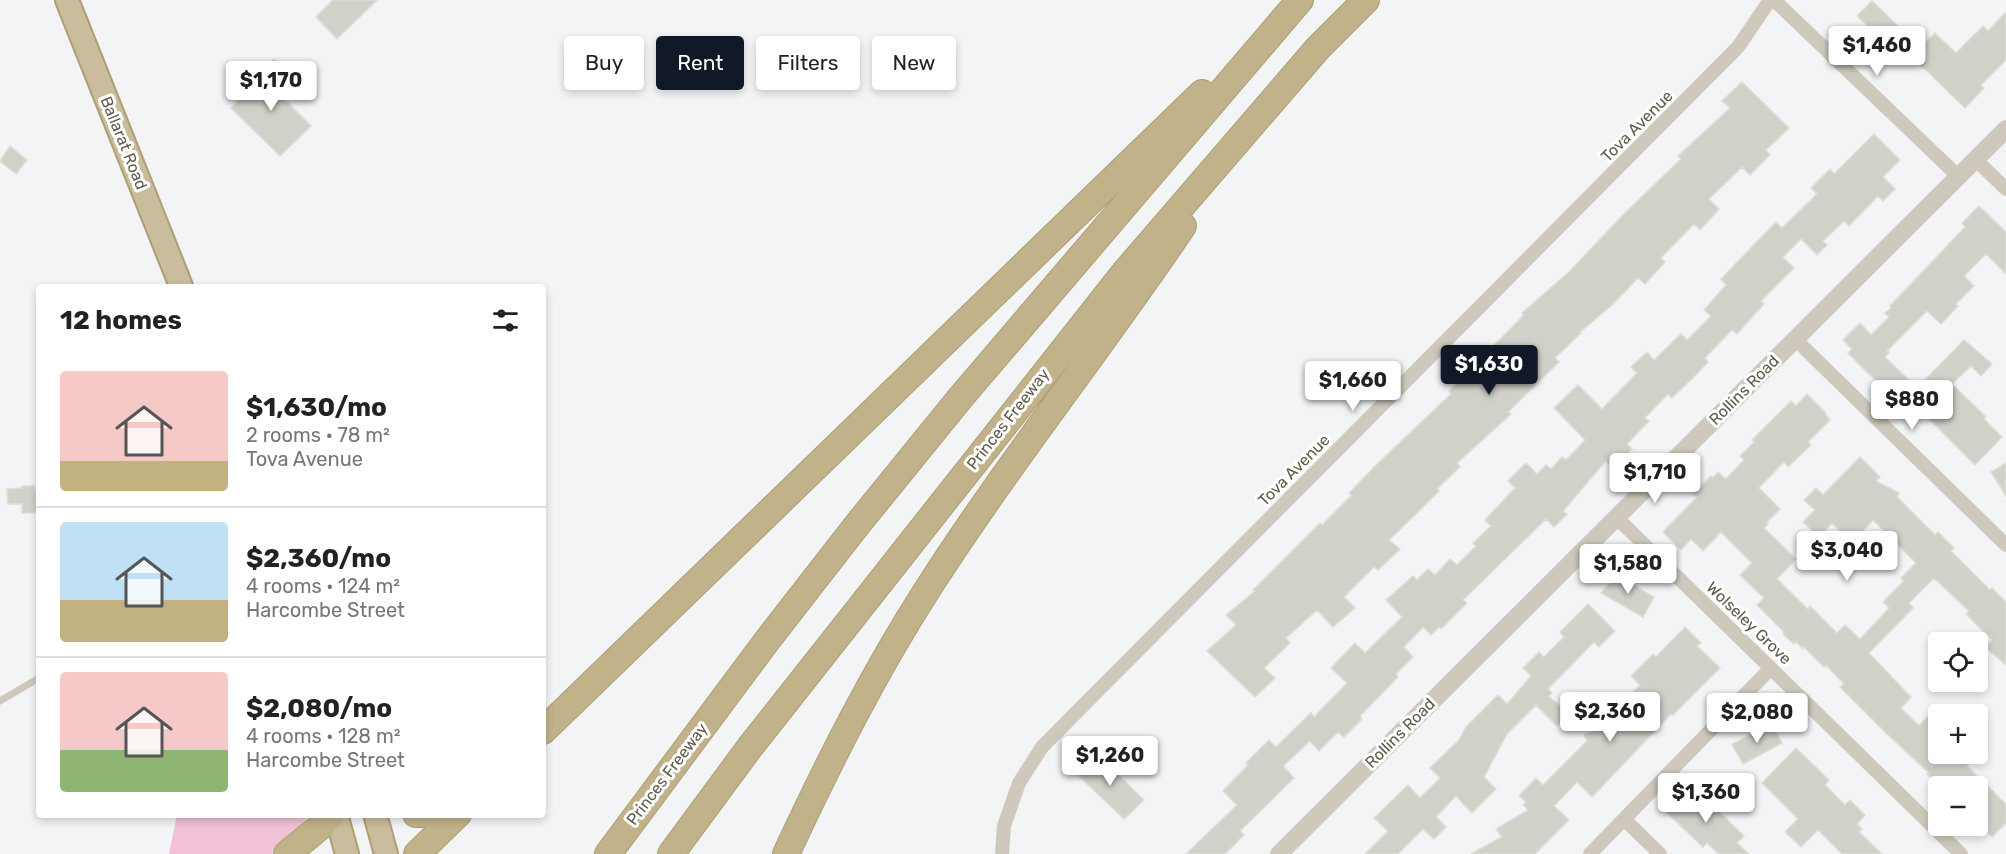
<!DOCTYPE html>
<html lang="en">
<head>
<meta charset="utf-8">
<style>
  :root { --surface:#fff; --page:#f2f2f2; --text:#222; --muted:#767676; --line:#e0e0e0; --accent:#111827 }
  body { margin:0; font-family:Rubik,sans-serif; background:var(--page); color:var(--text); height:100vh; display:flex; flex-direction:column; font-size:22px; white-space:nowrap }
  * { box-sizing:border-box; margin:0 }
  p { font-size:20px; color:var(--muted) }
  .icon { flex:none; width:33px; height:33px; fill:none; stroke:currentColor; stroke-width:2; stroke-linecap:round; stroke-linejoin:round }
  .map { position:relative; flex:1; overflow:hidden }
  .drawer { position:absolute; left:36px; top:284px; width:510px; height:534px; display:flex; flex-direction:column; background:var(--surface); border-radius:6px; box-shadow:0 3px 9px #0003 }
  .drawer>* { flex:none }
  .hud { position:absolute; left:564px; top:36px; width:570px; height:54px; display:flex; gap:12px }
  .controls { position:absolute; left:1928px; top:632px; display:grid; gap:12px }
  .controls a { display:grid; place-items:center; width:60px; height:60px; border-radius:6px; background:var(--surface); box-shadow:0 3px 9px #0003; font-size:30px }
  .price { position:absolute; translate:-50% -51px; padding:0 14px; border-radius:6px; background:#fff; color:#222; font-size:20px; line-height:39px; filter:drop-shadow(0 2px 3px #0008) }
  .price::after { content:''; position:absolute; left:50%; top:36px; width:18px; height:14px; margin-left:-9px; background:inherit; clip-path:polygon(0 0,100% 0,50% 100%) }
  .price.on { background:var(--accent); color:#fff }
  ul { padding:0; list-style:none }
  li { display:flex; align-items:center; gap:18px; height:150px; padding:0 24px }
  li+li { border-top:2px solid var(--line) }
  li span { display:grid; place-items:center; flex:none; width:168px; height:120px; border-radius:6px; color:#555 }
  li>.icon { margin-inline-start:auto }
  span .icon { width:72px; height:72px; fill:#fffc; stroke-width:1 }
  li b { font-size:26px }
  h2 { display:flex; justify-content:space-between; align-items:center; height:72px; padding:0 24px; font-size:26px }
  .chip { padding:0 21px; border-radius:6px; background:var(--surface); box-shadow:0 3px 9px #0003; font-size:21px; line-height:54px }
  .chip.on { background:var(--accent); color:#fff }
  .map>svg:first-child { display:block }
  .green { fill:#f2c1d5 }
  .building { fill:#d2d1c9; stroke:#deddd6; stroke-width:1.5 }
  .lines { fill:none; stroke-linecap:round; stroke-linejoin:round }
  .trunk-casing { stroke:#ae9e74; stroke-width:26 }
  .motorway-casing { stroke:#ae9e74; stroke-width:28 }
  .service { stroke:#cfc9bd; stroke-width:7 }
  .minor { stroke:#cfc9bd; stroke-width:14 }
  .tertiary { stroke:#cfc9bd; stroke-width:18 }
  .trunk { stroke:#cabd9d; stroke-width:22 }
  .motorway { stroke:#c2b289; stroke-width:26 }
  .labels { text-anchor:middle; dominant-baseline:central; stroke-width:6; stroke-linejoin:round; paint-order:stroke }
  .street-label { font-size:16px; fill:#615949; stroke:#fff }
</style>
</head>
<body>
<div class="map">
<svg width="2006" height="854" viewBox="0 0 2006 854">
  <rect width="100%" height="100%" fill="#f2f4f5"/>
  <path class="green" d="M177,815H309L301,825L305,831L282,844L271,854H169Z"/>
  <path class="building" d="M333,0H377L337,39L316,17Z
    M1872,1L1901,29L1884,47L1869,32L1872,30L1857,16Z
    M2006,12V60L1981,85L1984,88L1965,108L1927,71L1910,58L1935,33L1956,53L1983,26L1988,31Z
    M274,59L287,72L272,87L311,126L280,156L231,108L260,79L257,76Z
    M1742,82L1789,128L1766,150L1770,155L1750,175L1742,167L1709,199L1719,209L1700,230L1694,224L1661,258L1665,262L1645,284L1638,278L1612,305L1580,332L1581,333L1555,358L1559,362L1508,412L1511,414L1457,463L1460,467L1437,489L1439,491L1418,512L1389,540L1400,549L1378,570L1374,567L1344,597L1355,608L1333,627L1317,610L1286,638L1290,643L1264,668L1275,678L1255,697L1207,651L1236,625L1226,615L1255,591L1253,590L1320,523L1322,525L1352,495L1349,493L1374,467L1451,394L1449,391L1524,315L1522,313L1569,272L1623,215L1681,159L1678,156L1730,108L1722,101Z
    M1874,134L1900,160L1883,177L1895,189L1883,201L1878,196L1849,226L1844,221L1823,241L1827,245L1817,255L1801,239L1783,257L1794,268L1761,301L1764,304L1737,334L1732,330L1705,358L1708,362L1696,375L1672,398L1668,394L1645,418L1649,421L1627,444L1632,449L1613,467L1606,461L1563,511L1567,514L1554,527L1546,519L1463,600L1467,603L1441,629L1439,627L1431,635L1423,627L1404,647L1413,657L1396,674L1398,677L1360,716L1362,719L1344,737L1338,732L1319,751L1310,741L1283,766L1294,778L1240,831L1244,835L1225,854H1186L1237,805L1223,791L1248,765L1246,763L1269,740L1276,747L1311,713L1314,717L1347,683L1331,668L1355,643L1365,653L1402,617L1386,600L1413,576L1417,580L1428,569L1435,575L1450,559L1457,565L1476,546L1473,543L1491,526L1485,520L1515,488L1508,481L1526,463L1537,474L1546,465L1551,469L1562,457L1566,460L1585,440L1554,408L1578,385L1602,409L1637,373L1631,367L1647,352L1654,360L1681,334L1687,340L1711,316L1704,310L1726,285L1721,279L1776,222L1782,228L1817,194L1811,188L1830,169L1834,174Z
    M10,146L27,160L16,174L0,161Z
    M1979,206L2006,232V274L1986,254L1964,276L1974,286L1956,304L1958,306L1941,324L1927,311L1887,351L1889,352L1885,357L1917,388L1964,340L1992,364L1981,376L1971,366L1952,384L1986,417L1984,419L2002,437L1975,465L1922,412L1921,413L1903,395L1893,405L1879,391L1883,388L1848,353L1852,349L1843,340L1860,323L1871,335L1889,317L1885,313L1891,308L1890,306L1965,227L1962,223Z
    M1807,394L1826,413L1825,414L1830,420L1808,442L1811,445L1788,467L1784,462L1759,488L1780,509L1767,522L1768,524L1764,528L1796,559L1777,579L1808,609L1810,606L1837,633L1845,625L1860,639L1889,608L1883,602L1904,581L1901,578L1916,563L1873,520L1852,543L1832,523L1819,537L1803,522L1815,510L1804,500L1816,488L1823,495L1860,457L1880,477L1876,481L1899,493L1897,497L1935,535L1938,532L1954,548L1951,551L1990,590L1992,588L2006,602V665L1985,647L1992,640L1966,614L1969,611L1934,578L1909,603L1913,608L1869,653L1911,697L1901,708L1919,726L1938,705V753H1981L1967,766L2006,804V823L1992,837L1977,822L1986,812L1977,804V786H1939L1927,774L1929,773L1887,734L1840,687L1844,684L1826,665L1824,667L1804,647L1803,649L1796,642L1794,644L1783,634L1784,632L1757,605L1764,598L1740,575L1752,563L1721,532L1703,551L1691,539L1681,550L1663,532L1697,497L1693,494L1711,476L1713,478L1718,472L1726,479L1744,460L1740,456L1754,442L1752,440L1791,401L1796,406Z
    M2006,463V496L1991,472Z
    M22,486H35V490H39V513H22V504H8L7,489L22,488Z
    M1620,572L1635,586L1654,597L1643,617L1601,593Z
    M1588,604L1615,631L1599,647L1594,642L1548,689L1552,693L1549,696L1568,714L1557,726L1536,705L1507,734L1484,777L1496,789L1472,813L1456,796L1436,817L1446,827L1434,839L1423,829L1398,854H1365L1388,831L1374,818L1408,785L1420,798L1440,778L1430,768L1459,740L1466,727L1498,695L1507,704L1531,676L1523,668L1539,652L1544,657L1564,637L1560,632Z
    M1685,627L1701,643L1697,646L1720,668L1673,715L1671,714L1592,797L1577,782L1554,806L1569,820L1535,854H1471L1502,837L1496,829L1528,810L1523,805L1526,802L1519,796L1536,778L1543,785L1587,741L1584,735L1615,721L1610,716L1640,685L1631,676L1653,654L1656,657Z
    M1772,724L1782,743L1743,764L1732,744Z
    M1796,748L1829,780L1825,785L1845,805L1850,800L1865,815L1857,824L1862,829L1859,832L1882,854H1842L1818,830L1801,847L1785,832L1798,819L1762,783Z
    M1097,754L1144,800L1124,819L1077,774Z
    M1686,788L1701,802L1705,798L1744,836L1737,843L1749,854H1719L1707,843L1703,847L1665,811Z"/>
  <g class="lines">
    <defs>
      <path id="trunk" d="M67,0L181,286
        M336,814L347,854
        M375,814L386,854"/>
      <path id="motorway" d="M543,731L1202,93
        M416,814H434
        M287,854L321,826L332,814
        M417,854L458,814
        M608,854L766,642L857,525L961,397L1300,0
        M671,854L750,747L1125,272L1318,48L1366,0
        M786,854C828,764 873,674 927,590C1007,465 1100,349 1183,226"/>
    </defs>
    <use href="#trunk" class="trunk-casing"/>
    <use href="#motorway" class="motorway-casing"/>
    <path class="service" d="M0,701L39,678"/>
    <path class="minor" d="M1774,0L1959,177
      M1976,160L2006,189
      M1795,339L2006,545
      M1616,517L1961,854
      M1624,819L1660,854
      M1002,854L1004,826L1019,783L1042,747L1738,47L1770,0
      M1590,854L1771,668"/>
    <path class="tertiary" d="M1279,854L2006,129"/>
    <use href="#trunk" class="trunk"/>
    <use href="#motorway" class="motorway"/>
  </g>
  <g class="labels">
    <g class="street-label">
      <text transform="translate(1637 126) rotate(-45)">Tova Avenue</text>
      <text transform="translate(124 143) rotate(68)">Ballarat Road</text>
      <text transform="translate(1744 390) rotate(-45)">Rollins Road</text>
      <text transform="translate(1008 419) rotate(-52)">Princes Freeway</text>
      <text transform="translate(1294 470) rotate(-45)">Tova Avenue</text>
      <text transform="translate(1749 623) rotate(44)">Wolseley Grove</text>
      <text transform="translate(1400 733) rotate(-45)">Rollins Road</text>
      <text transform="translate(667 774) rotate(-53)">Princes Freeway</text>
    </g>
  </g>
</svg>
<div class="controls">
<a><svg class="icon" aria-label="locate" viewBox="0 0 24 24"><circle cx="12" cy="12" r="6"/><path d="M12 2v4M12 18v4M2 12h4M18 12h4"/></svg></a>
<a>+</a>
<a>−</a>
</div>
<b class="price" style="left:1877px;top:77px">$1,460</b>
<b class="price" style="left:271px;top:112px">$1,170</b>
<b class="price on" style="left:1489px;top:396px">$1,630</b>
<b class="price" style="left:1353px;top:412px">$1,660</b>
<b class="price" style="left:1912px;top:431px">$880</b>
<b class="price" style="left:1655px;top:504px">$1,710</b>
<b class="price" style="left:1847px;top:582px">$3,040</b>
<b class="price" style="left:1628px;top:595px">$1,580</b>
<b class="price" style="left:1610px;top:743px">$2,360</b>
<b class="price" style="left:1757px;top:744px">$2,080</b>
<b class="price" style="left:1110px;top:787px">$1,260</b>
<b class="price" style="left:1706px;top:824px">$1,360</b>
<div class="hud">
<a class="chip">Buy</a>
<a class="chip on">Rent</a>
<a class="chip">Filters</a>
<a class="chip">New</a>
</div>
<section class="drawer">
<h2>12 homes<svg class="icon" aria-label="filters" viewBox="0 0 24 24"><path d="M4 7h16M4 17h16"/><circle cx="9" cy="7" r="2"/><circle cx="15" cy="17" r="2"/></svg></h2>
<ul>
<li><span style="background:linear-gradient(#f6c9c9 75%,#c2b280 0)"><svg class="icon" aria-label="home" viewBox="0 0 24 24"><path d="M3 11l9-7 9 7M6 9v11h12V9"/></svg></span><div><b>$1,630/mo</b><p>2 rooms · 78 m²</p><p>Tova Avenue</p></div></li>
<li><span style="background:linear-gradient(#bfe0f5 65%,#c2b280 0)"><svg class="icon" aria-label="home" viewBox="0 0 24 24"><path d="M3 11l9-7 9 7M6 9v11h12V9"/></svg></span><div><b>$2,360/mo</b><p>4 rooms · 124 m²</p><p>Harcombe Street</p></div></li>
<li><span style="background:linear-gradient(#f6c9c9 65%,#8fb573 0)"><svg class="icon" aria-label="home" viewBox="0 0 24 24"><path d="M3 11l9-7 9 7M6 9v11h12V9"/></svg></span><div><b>$2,080/mo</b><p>4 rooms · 128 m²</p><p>Harcombe Street</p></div></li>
</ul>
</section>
</div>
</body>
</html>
